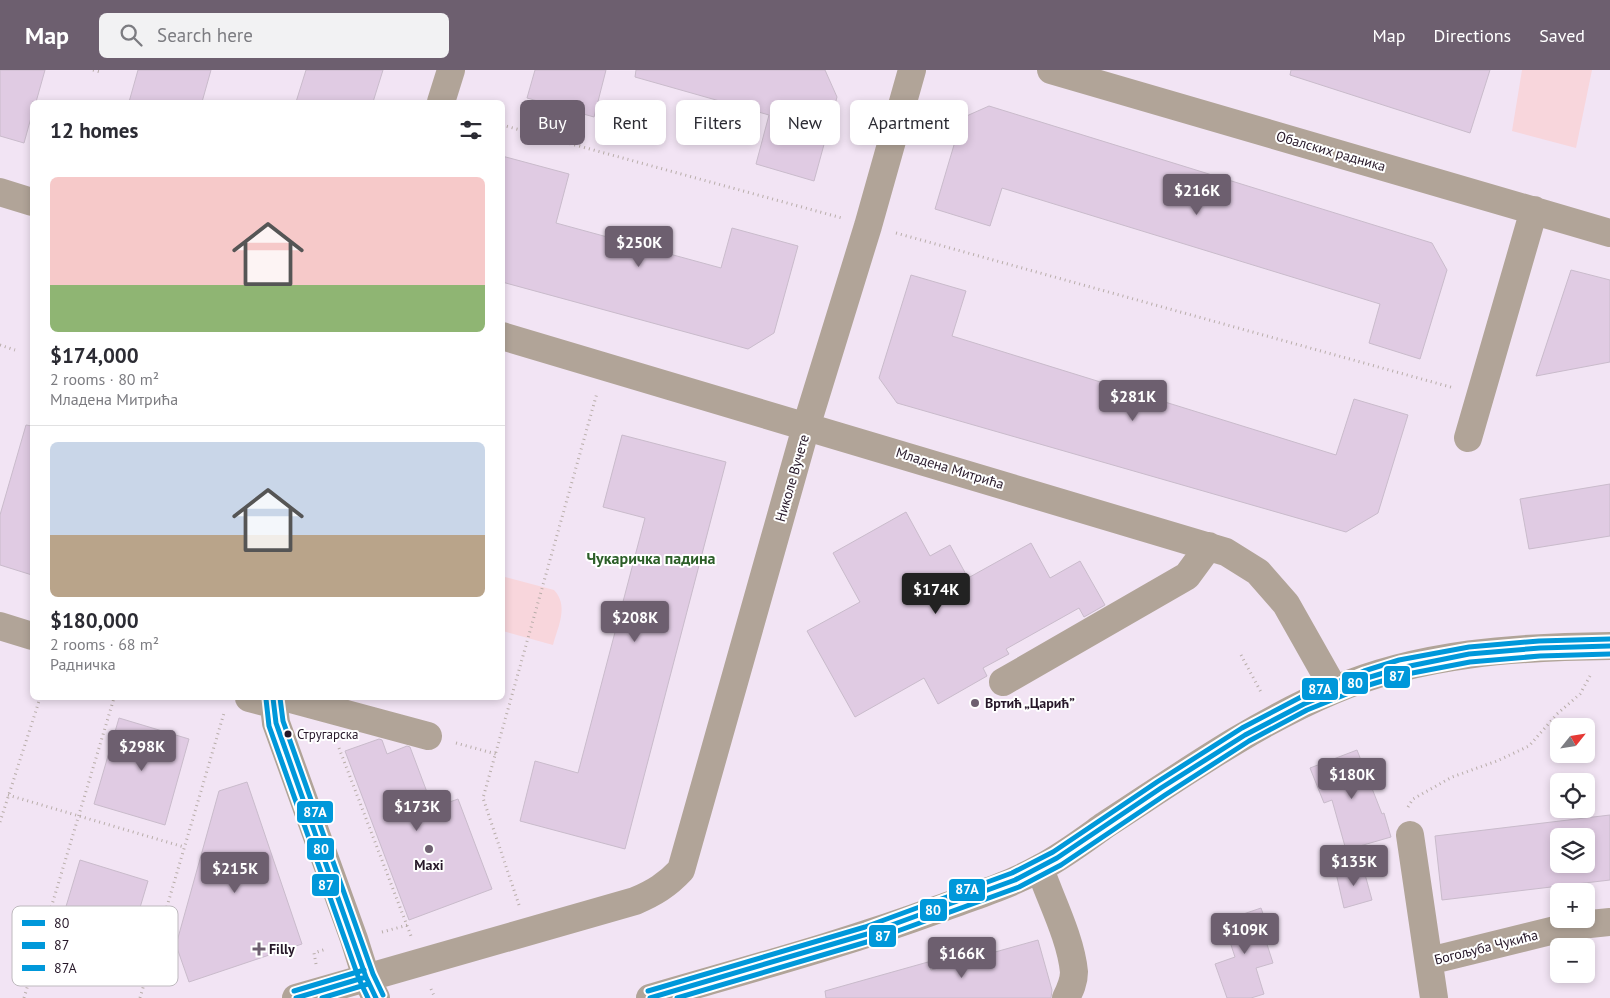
<!DOCTYPE html>
<html lang="en">
<head>
<meta charset="utf-8">
<style>
  :root { --surface:#fff; --page:#f2f2f3; --text:#2b2b33; --muted:#7c7c81; --line:#e1e1e2; --accent:#6d5f6f }
  body { margin:0; font-family:"PT Sans",sans-serif; background:var(--page); color:var(--text); height:100vh; display:flex; flex-direction:column; font-size:19px; white-space:nowrap }
  * { box-sizing:border-box; margin:0 }
  p { font-size:16px; color:var(--muted) }
  .icon { flex:none; width:28px; height:28px; fill:none; stroke:currentColor; stroke-width:2; stroke-linecap:round; stroke-linejoin:round }
  .map { position:relative; flex:1; overflow:hidden }
  .panel { position:absolute; left:30px; top:30px; width:475px; height:600px; display:flex; flex-direction:column; background:var(--surface); border-radius:8px; box-shadow:0 2px 8px #0003 }
  .panel>* { flex:none }
  .guide { position:absolute; left:520px; top:30px; width:475px; height:45px; display:flex; gap:10px }
  .needle { width:32px; rotate:60deg }
  .fabs { position:absolute; left:1550px; top:648px; display:grid; gap:10px }
  .fabs a { display:grid; place-items:center; width:45px; height:45px; border-radius:8px; background:var(--surface); box-shadow:0 2px 8px #0003; font-size:25px }
  .price { position:absolute; translate:-50% -42px; padding:0 11px; border-radius:5px; background:var(--accent); color:#fff; font-size:16px; line-height:32px; filter:drop-shadow(0 1px 2px #0008) }
  .price::after { content:''; position:absolute; left:50%; top:30px; width:15px; height:11px; margin-left:-8px; background:inherit; clip-path:polygon(0 0,100% 0,50% 100%) }
  .price.selected { background:#222; color:#fff }
  ul { padding:0; list-style:none }
  li { display:grid; align-content:center; gap:10px; height:265px; padding:0 20px }
  li+li { border-top:1px solid var(--line) }
  li span { display:grid; place-items:center; height:155px; border-radius:8px; color:#555 }
  li>.icon { margin-inline-start:auto }
  span .icon { width:90px; height:90px; fill:#fffc; stroke-width:1 }
  li b { font-size:21px }
  h2 { display:flex; justify-content:space-between; align-items:center; height:60px; padding:0 20px; font-size:21px }
  .tag { padding:0 18px; border-radius:8px; background:var(--surface); box-shadow:0 2px 8px #0003; font-size:18px; line-height:45px }
  .tag.selected { background:var(--accent); color:#fff }
  header { display:flex; align-items:center; gap:30px; box-sizing:border-box; height:70px; padding:0 25px; background:var(--accent); color:#fff }
  header strong { font-size:24px }
  nav { display:flex; gap:28px; margin-inline-start:auto; font-size:18px }
  .search { width:350px; height:45px; background:var(--page); display:flex; align-items:center; gap:12px; box-sizing:border-box; padding:0 18px; border-radius:8px; color:var(--muted); font-size:19px }
  .map>svg:first-child { display:block }
  .green { fill:#f8d6dc }
  .building { fill:#e0cbe3; stroke:#c9bbcb; fill-rule:evenodd }
  .lines { fill:none; stroke-linecap:round; stroke-linejoin:round }
  .path { stroke:#b8ada9; stroke-width:3; stroke-dasharray:1 4; stroke-linecap:butt }
  .minor { stroke:#b1a498; stroke-width:28 }
  .bus-1-casing { stroke:#fff; stroke-width:9 }
  .bus-2-casing { stroke:#fff; stroke-width:9 }
  .bus-3-casing { stroke:#fff; stroke-width:9 }
  .bus-1 { stroke:#0098da; stroke-width:5 }
  .bus-2 { stroke:#0098da; stroke-width:5 }
  .bus-3 { stroke:#0098da; stroke-width:5 }
  .poi-dot { fill:#6d5f6f; stroke:#fff; stroke-width:2 }
  .bus-dot { fill:#261728; stroke:#fff; stroke-width:2 }
  .labels { text-anchor:middle; dominant-baseline:central; stroke-width:4; stroke-linejoin:round; paint-order:stroke }
  .bus-label { font-size:13px; fill:#261728; stroke:#fff; text-anchor:start }
  .street-label { font-size:14px; fill:#261728; stroke:#fff }
  .poi-label { font-size:14px; font-weight:bold; fill:#261728; stroke:#fff; text-anchor:start }
  .quarter-label { font-size:16px; font-weight:bold; fill:#2c5e28; stroke:#fff }
  .key { fill:#fff; stroke:#beb9be; stroke-width:1 }
  .key-label { font-size:14px; fill:#261728 }
  .line-badge { stroke:#fff; stroke-width:2 }
  .badge-label { font-size:14px; text-anchor:middle; font-weight:bold; fill:#fff }
</style>
</head>
<body>
<header>
<strong>Map</strong>
<div class="search"><svg class="icon" aria-label="search" viewBox="0 0 24 24"><circle cx="10" cy="10" r="6"/><path d="M15 15l6 6"/></svg>Search here</div>
<nav><a>Map</a><a>Directions</a><a>Saved</a></nav>
</header>
<div class="map">
<svg width="1610" height="928" viewBox="0 0 1610 928">
  <rect width="100%" height="100%" fill="#f2e4f4"/>
  <path class="green" d="M1522,0H1592L1576,78L1512,61Z
    M505,507L554,520C569,536 558,556 553,575L503,561V516Z"/>
  <path class="building" d="M0,0H45L36,32H32V44L24,73L0,66Z
    M138,0H211L202,32H129Z
    M306,0H383L373,32H296Z
    M535,0H606L594,47L527,28Z
    M636,0H825L837,27L814,111L756,94L769,45L635,7Z
    M1291,0H1490L1470,63L1290,5Z
    M989,36L1432,173L1447,200L1420,289L1369,273L1380,234L1002,118L990,156L935,139L962,48Z
    M502,86L569,104L556,153L721,198L732,158L798,176L774,263L748,279L502,212Z
    M1571,200L1610,210V292L1536,306Z
    M911,205L966,221L952,266L1336,385L1354,329L1408,345L1378,443L1346,462L897,333L879,308Z
    M26,355L32,356V505L0,495V445Z
    M622,365L726,392L625,779L520,751L535,691L578,703L645,448L603,437Z
    M1610,414V466L1529,479L1520,429Z
    M906,442L930,486L950,475L968,508L1031,473L1050,508L1080,491L1105,535L1084,547L1079,538L1006,579L1009,584L983,598L987,606L938,634L924,608L855,647L807,561L860,532L833,483Z
    M119,648L189,669L165,755L94,734Z
    M379,669L382,670L387,684L407,676L410,677L433,738L458,729L492,819L409,850L345,681Z
    M1357,680L1382,744L1384,743L1391,767L1346,780L1332,730L1324,733L1310,698Z
    M247,712L302,874L189,912L176,875L219,721Z
    M1610,745V810L1442,830L1435,766ZM1559,766H1586V794H1559Z
    M80,790L148,811L117,914L49,893Z
    M1363,797L1372,830L1344,838L1336,803Z
    M1261,838L1270,863L1264,865L1273,893L1256,898L1264,924L1251,928H1227L1215,894L1235,887L1223,851Z
    M1038,870L1052,920L1051,928H826L825,921L928,892L931,900Z"/>
  <g class="lines">
    <path class="path" d="M93,0L100,2
      M502,55L842,148
      M896,163L1454,318
      M0,275L15,280
      M1241,585L1262,624
      M456,673L496,684
      M339,678L411,866
      M8,725L184,777
      M1408,737L1413,729L1452,707L1497,691L1529,676L1557,644L1580,624L1590,606
      M0,752L40,628
      M519,835L483,728L597,323
      M382,862L408,855
      M316,894L314,883L326,879
      M431,919L435,928
      M24,928L114,628
      M140,928L224,643"/>
    <path class="minor" d="M1051,0L1610,163
      M441,32L451,0
      M0,122L32,132
      M502,266L1226,482L1258,502L1286,534L1334,619
      M1468,368L1534,140
      M0,556L32,566
      M1003,612L1187,506L1209,476
      M249,628L272,634
      M273,628L276,653L354,869L366,907L376,928
      M287,628L428,666
      M1410,765L1434,928
      M1040,799C1051,830 1071,869 1074,902C1074,912 1070,920 1066,928
      M1429,891L1571,856L1610,852
      M296,928L635,831C654,823 667,815 681,800L806,357L868,156L912,0
      M650,928C746,900 844,874 939,839C972,827 1008,816 1040,798C1063,786 1084,770 1105,755C1179,707 1253,654 1334,620C1420,583 1517,577 1610,576"/>
    <defs>
      <path id="bus-1" d="M273,628L276,653L366,907L376,928
        M296,928L366,907
        M650,928L867,864L1015,810L1057,788L1161,718L1245,665L1304,634L1367,608L1400,598L1469,584L1540,578L1610,576"/>
      <path id="bus-2" d="M266,629L269,656L359,909L368,928
        M322,928L368,914
        M677,928L870,871L1019,817L1061,795L1165,725L1249,671L1307,640L1369,615L1402,605L1470,592L1540,586L1610,584"/>
      <path id="bus-3" d="M280,628L283,651L373,904L383,925
        M294,921L364,900
        M648,921L865,857L1012,803L1053,782L1157,712L1242,658L1301,627L1364,601L1399,590L1469,577L1539,571L1610,569"/>
    </defs>
    <use href="#bus-1" class="bus-1-casing"/>
    <use href="#bus-2" class="bus-2-casing"/>
    <use href="#bus-3" class="bus-3-casing"/>
    <use href="#bus-1" class="bus-1"/>
    <use href="#bus-2" class="bus-2"/>
    <use href="#bus-3" class="bus-3"/>
  </g>
  <g class="poi-dot">
    <circle cx="975" cy="633" r="5"/>
    <circle cx="429" cy="779" r="5"/>
    <path d="M256.5 871.5h5v5h5v5h-5v5h-5v-5h-5v-5h5z"/>
  </g>
  <circle class="bus-dot" cx="288" cy="664" r="4.5"/>
  <g class="labels">
    <g class="bus-label">
      <text x="297" y="664">Стругарска</text>
    </g>
    <g class="street-label">
      <text transform="translate(1331 81) rotate(16)">Обалских радника</text>
      <text transform="translate(950 398) rotate(17)">Младена Митрића</text>
      <text transform="translate(792 408) rotate(-74)">Николе Вучете</text>
      <text transform="translate(1486 877) rotate(-14)">Богољуба Чукића</text>
    </g>
    <g class="poi-label">
      <text x="985" y="633">Вртић „Царић”</text>
      <text x="429" y="795" text-anchor="middle">Maxi</text>
      <text x="269" y="879">Filly</text>
    </g>
    <g class="quarter-label">
      <text x="651" y="488">Чукаричка падина</text>
    </g>
  </g>
  <rect x="12" y="836" width="166" height="80" rx="8" class="key"/>
  <rect x="22" y="850" width="23" height="6" fill="#0098da"/>
  <rect x="22" y="872" width="23" height="7" fill="#0098da"/>
  <rect x="22" y="895" width="23" height="6" fill="#0098da"/>
  <g class="key-label">
    <text x="54" y="858">80</text>
    <text x="54" y="880">87</text>
    <text x="54" y="903">87A</text>
  </g>
  <g class="line-badge">
    <rect x="1383" y="595" width="28" height="24" rx="5" fill="#0098da"/>
    <rect x="1341" y="601" width="28" height="24" rx="5" fill="#0098da"/>
    <rect x="1301" y="607" width="38" height="24" rx="5" fill="#0098da"/>
    <rect x="296" y="730" width="38" height="24" rx="5" fill="#0098da"/>
    <rect x="306" y="767" width="29" height="24" rx="5" fill="#0098da"/>
    <rect x="311" y="803" width="29" height="24" rx="5" fill="#0098da"/>
    <rect x="948" y="808" width="38" height="24" rx="5" fill="#0098da"/>
    <rect x="919" y="828" width="29" height="24" rx="5" fill="#0098da"/>
    <rect x="868" y="854" width="29" height="24" rx="5" fill="#0098da"/>
  </g>
  <g class="badge-label">
    <text x="1397" y="611">87</text>
    <text x="1355" y="618">80</text>
    <text x="1320" y="624">87A</text>
    <text x="315" y="747">87A</text>
    <text x="321" y="784">80</text>
    <text x="326" y="820">87</text>
    <text x="967" y="824">87A</text>
    <text x="933" y="845">80</text>
    <text x="883" y="871">87</text>
  </g>
</svg>
<div class="fabs">
<a><svg class="needle" viewBox="-14 -14 28 28"><path d="M0-13l5 13h-10z" fill="#e53935"/><path d="M0 13l5-13h-10z" fill="#7c7c81"/></svg></a>
<a><svg class="icon" aria-label="locate" viewBox="0 0 24 24"><circle cx="12" cy="12" r="6"/><path d="M12 2v4M12 18v4M2 12h4M18 12h4"/></svg></a>
<a><svg class="icon" aria-label="layers" viewBox="0 0 24 24"><path d="M12 4l9 5-9 5-9-5zM3 14l9 5 9-5"/></svg></a>
<a>+</a>
<a>−</a>
</div>
<b class="price" style="left:1197px;top:146px">$216K</b>
<b class="price" style="left:639px;top:198px">$250K</b>
<b class="price" style="left:1133px;top:352px">$281K</b>
<b class="price selected" style="left:936px;top:545px">$174K</b>
<b class="price" style="left:635px;top:573px">$208K</b>
<b class="price" style="left:142px;top:702px">$298K</b>
<b class="price" style="left:1352px;top:730px">$180K</b>
<b class="price" style="left:417px;top:762px">$173K</b>
<b class="price" style="left:1354px;top:817px">$135K</b>
<b class="price" style="left:235px;top:824px">$215K</b>
<b class="price" style="left:1245px;top:885px">$109K</b>
<b class="price" style="left:962px;top:909px">$166K</b>
<div class="guide">
<a class="tag selected">Buy</a>
<a class="tag">Rent</a>
<a class="tag">Filters</a>
<a class="tag">New</a>
<a class="tag">Apartment</a>
</div>
<section class="panel">
<h2>12 homes<svg class="icon" aria-label="filters" viewBox="0 0 24 24"><path d="M4 7h16M4 17h16"/><circle cx="9" cy="7" r="2"/><circle cx="15" cy="17" r="2"/></svg></h2>
<ul>
<li><span style="background:linear-gradient(#f6c9c9 70%,#8fb573 0)"><svg class="icon" aria-label="home" viewBox="0 0 24 24"><path d="M3 11l9-7 9 7M6 9v11h12V9"/></svg></span><div><b>$174,000</b><p>2 rooms · 80 m²</p><p>Младена Митрића</p></div></li>
<li><span style="background:linear-gradient(#c9d6e8 60%,#b9a48a 0)"><svg class="icon" aria-label="home" viewBox="0 0 24 24"><path d="M3 11l9-7 9 7M6 9v11h12V9"/></svg></span><div><b>$180,000</b><p>2 rooms · 68 m²</p><p>Радничка</p></div></li>
</ul>
</section>
</div>
</body>
</html>
